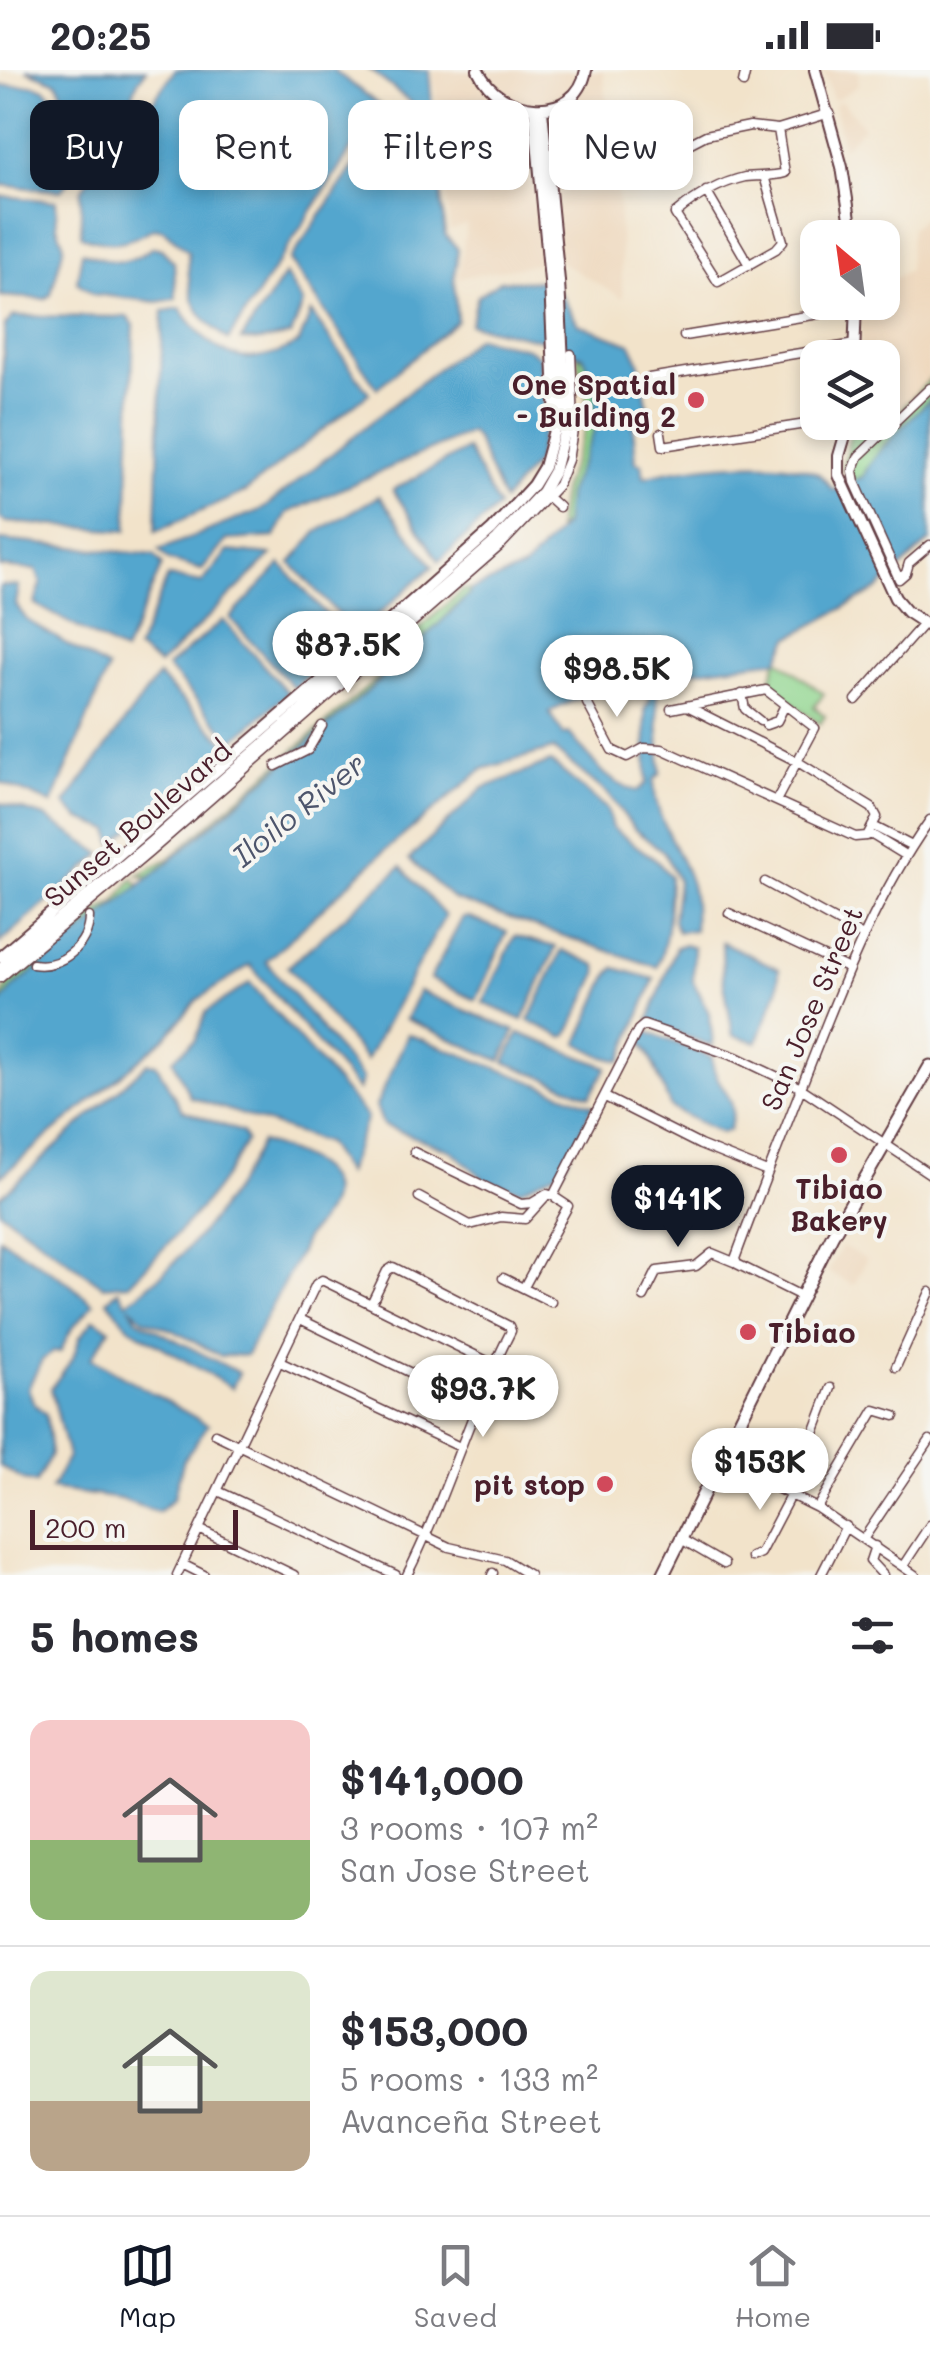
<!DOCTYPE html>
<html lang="en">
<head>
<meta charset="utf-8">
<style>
  :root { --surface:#fff; --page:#f7f7f7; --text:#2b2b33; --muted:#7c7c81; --line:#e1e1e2; --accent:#111827 }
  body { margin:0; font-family:Mali,sans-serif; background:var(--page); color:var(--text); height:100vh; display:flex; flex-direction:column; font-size:38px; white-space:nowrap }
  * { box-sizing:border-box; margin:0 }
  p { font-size:32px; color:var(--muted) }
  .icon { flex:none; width:55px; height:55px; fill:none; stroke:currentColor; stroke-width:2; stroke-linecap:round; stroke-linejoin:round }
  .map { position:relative; height:1505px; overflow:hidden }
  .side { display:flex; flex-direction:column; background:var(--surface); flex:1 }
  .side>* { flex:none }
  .banner { position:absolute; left:30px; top:30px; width:870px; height:90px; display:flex; gap:20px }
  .needle { width:65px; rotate:331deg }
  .buttons { position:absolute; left:800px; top:150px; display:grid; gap:20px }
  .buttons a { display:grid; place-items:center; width:100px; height:100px; border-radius:20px; background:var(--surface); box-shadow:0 5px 15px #0003; font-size:50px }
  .scale { position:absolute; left:30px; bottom:25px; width:208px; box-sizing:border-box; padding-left:10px; border:5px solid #4a1f2b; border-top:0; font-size:28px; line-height:35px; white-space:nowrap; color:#4a1f2b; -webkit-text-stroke:8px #f6f6f2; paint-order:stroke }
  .price { position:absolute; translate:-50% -85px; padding:0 22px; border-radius:35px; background:#fff; color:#222; font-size:32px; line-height:65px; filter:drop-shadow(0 2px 5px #0008) }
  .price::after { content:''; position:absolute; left:50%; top:60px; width:30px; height:22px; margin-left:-15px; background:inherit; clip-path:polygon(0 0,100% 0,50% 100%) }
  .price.on { background:var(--accent); color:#fff }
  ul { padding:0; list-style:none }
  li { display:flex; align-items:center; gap:30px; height:250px; padding:0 30px }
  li+li { border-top:2px solid var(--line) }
  li span { display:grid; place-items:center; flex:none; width:280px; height:200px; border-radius:20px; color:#555 }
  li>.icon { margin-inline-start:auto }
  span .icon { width:120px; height:120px; fill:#fffc; stroke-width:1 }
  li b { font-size:42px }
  h2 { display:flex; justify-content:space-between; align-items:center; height:120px; padding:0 30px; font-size:42px }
  .pill { padding:0 35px; border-radius:20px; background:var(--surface); box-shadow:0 5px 15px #0003; font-size:35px; line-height:90px }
  .pill.on { background:var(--accent); color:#fff }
  .status { display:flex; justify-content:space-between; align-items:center; height:70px; padding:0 50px; background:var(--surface); direction:ltr }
  .status svg { height:28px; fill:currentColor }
  .dock { display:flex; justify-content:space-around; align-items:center; height:140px; border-top:2px solid var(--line); background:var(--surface); font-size:28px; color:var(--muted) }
  .dock a { display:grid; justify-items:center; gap:5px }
  .dock .on { color:var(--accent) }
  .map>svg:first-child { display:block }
  .built { fill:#eed7bb }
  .industrial { fill:#ccc2b9 }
  .green { fill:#91d58f; stroke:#6e7a5d; stroke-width:2.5 }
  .water { fill:#52a6ce; stroke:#4e627c; stroke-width:2.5; fill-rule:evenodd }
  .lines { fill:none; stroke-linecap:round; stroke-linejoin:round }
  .street-casing { stroke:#633c43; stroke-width:11 }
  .secondary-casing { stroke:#633c43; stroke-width:14 }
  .primary-casing { stroke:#633c43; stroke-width:15 }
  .street { stroke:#fff; stroke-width:8 }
  .secondary { stroke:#fff; stroke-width:10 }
  .primary { stroke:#fff; stroke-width:11 }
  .poi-dot { fill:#d1495b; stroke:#f6f6f2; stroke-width:4 }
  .labels { text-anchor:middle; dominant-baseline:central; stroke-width:8; stroke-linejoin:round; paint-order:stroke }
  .poi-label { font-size:28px; font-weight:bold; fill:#4a1f2b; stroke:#f6f6f2; text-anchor:end }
  .street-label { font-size:28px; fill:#4a1f2b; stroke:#f6f6f2 }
  .water-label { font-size:30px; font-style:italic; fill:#4d556c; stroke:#f6f6f2 }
</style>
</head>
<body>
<div class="status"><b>20:25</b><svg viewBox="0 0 49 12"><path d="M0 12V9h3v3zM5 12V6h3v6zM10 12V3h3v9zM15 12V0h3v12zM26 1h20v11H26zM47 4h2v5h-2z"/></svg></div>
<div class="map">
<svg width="930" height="1505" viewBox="0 0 930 1505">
  <rect width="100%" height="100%" fill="#f6f6f2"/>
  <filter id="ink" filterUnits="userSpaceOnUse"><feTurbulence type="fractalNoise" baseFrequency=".01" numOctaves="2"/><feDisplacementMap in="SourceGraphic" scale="20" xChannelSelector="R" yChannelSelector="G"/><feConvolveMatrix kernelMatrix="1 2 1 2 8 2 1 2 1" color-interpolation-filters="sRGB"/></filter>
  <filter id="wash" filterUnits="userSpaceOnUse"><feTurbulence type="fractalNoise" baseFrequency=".0048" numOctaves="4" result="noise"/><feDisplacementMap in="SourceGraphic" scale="40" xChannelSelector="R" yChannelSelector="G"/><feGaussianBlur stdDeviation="2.25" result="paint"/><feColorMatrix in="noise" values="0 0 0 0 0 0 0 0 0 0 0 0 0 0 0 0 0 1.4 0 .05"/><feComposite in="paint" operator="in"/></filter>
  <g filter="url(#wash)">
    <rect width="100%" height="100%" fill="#f2e3ca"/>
    <path class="built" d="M433,0H603L618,123L623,228L557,190L458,208L467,154L450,161Z
      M824,0H859L858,16L833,31Z
      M842,31L864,57L843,78L834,33Z
      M930,142V309L898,344L883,334L882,288H861V233L882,232L883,215L908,200L911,158Z
      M842,1176L867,1189L854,1215L828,1202Z"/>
    <path class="industrial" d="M483,27L497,38L516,45L525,56L529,95L450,101L441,32Z"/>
    <path class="green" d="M577,284C627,308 577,416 564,455L557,459L562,421L584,363L587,328Z
      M930,309V339L904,354L879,409L850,414L843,396L853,353L882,352L883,334L898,343Z
      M876,507L882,515L878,519L789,568L778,589L824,624L814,637L825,646L820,654L769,615L777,590L754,591Z
      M463,520H471L468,526L450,541L440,561L160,800L147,807L138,805L170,788L381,605L393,582Z
      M133,809L138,814V821L26,915L18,913L0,944V928L10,913L89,847L114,833Z"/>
    <path class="water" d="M26,0H146L138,11L128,37L90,43L69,39L57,12Z
      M175,0H333L380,35L228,270C190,239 189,229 188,181L164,160L154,158C125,175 112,176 81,166V121L122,58L140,49Z
      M370,0H429L433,50Z
      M34,15L45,19L53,27L47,41C55,55 79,64 93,56L96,61L77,101L61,121L0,115V16Z
      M389,44L436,80L445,165L458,179L454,211L457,251L377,318L290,190Z
      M0,126L56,131L57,156L64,175L51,224L46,229L0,226Z
      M153,177L161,179L174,192L176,229L157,232L93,224L77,212L82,182C116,193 123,198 153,177Z
      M285,204L303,234L291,265L261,271L241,270Z
      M500,211H541L560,224L578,254L631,274L639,291L649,343L641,344L633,355L636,392L642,394L644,407C685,396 779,385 817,403C823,406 828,415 833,420L864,406C869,386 914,345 930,329V471L878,519L789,568L778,590L660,605L657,624L661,703L654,710C654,747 675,772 688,806C695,822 695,843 694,860L678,862L673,851L678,811L664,782L635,760L608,724L553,679L483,699L380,785L266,891L362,1009L358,1020L250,895L197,930L166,967L0,1107V934L14,917L171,790L367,622L468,526L471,520L524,498L564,455L567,424L595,359V313L583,286L542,270L470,254L478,226ZM648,610L650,630L645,638L647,713L638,721C605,714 590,686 569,663L564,665L549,642L606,615Z
      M180,238C212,285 245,304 299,273L311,242L369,323L245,422L156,461L163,241Z
      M14,246L127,247L134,255L127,461L5,452L0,448V348L5,255Z
      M477,267L527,278L540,287L545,353L536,392L503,431L476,369L470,362L287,443L275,467L227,470L202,500L168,490L159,480L263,439Z
      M467,379L498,437L439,491L393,420Z
      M379,426L433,496L356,564L291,493L317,462Z
      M0,470L154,485L162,495L124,583L35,534L41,514L36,500L0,497Z
      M228,481L272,485L159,595L137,579L168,507L202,513Z
      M281,494L348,569L294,618L230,548Z
      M0,516H19L16,535L27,550L108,599L52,734L0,712Z
      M223,550L288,623L233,671L167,597Z
      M158,606L228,675L113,774L110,760L80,749L65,734Z
      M551,692L607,739L612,758L657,791L670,806C669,838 669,868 657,897L453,829L409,789L483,718Z
      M0,733L45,747L102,784L0,873Z
      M401,797L445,846L366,990L288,897Z
      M467,847L507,862L476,930L430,909L462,849Z
      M515,866L556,877L523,950L483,933Z
      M722,872L779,899L778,920L757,972L733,965L723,907Z
      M685,874L694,877L693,911L710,945L713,976L653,955L649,950L676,877Z
      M562,880L597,895L598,903L568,965L563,967L529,951Z
      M615,898L654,909L621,991L604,987L578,973L609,904Z
      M250,913L367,1047L346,1104L326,1073L190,1027L173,989L196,969L206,942Z
      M419,921L515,961L501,991L406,949Z
      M645,961L712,987C711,1017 743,1023 729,1060L721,1063L671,1038L651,988L639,968Z
      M519,963L607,997L590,1026L505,992Z
      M408,964L593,1035L563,1099L520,1120L485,1110L452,1081L383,1055L376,1036Z
      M148,993L156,994L182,1040L242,1062L246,1071C218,1126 172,1169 129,1214L103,1216L0,1141V1127Z
      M261,1072C296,1084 355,1100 322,1148C313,1162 307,1161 301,1180L246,1285L221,1286L174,1261L143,1249L129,1236L138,1250L239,1303L232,1318L130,1258L107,1230L119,1220L127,1233C183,1192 230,1133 261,1072Z
      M0,1168L66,1211L94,1234L72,1258L60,1282L55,1281L42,1290L28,1318L34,1334L46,1344L51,1384L36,1413L23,1410L0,1396Z
      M94,1249L110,1259L91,1288L208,1355L184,1389L173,1429L158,1442L120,1429L51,1419L68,1387L51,1318L73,1288L80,1267Z"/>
  </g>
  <g filter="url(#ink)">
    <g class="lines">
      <defs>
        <path id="street" d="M743,13L746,0
          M673,82L706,65L750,56L778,59L830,43
          M764,106L783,171L776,179L718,212L675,144C695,127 719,113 745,107C759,105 772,107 785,103L778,59
          M706,121L749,195
          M684,266L856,238
          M819,281L832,284L854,282
          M649,308L855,274
          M883,345L895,354
          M661,363L663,376L819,352
          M547,426L559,437
          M899,509L855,412L853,401L859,386L930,318
          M899,509L906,503L909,493L930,475
          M742,624L745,639L760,651
          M856,630L925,552
          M587,633L612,680L627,687L644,678L662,679L855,767L867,766L877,747L872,738L798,692L689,637
          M671,639L766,620L815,658L776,731
          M766,655L777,651L785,635
          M276,696L308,680L322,656
          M873,756L912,776
          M869,763L905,785
          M765,812L863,866
          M729,843L849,899
          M33,894C61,899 89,875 89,847
          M0,908L150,782L500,476L558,415L568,390L574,354L571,284
          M605,1027L700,1075L767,1102
          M414,1082L521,1134L532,1133L547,1124L553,1126L638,960L644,955L736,987L801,1018L930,1104
          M419,1127L470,1155L501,1147L525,1149L545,1127
          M503,1208L551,1232
          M524,1217L568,1136L553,1126
          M644,1227L657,1201L696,1196L712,1183L734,1192
          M803,1227L737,1194L735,1189C756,1131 779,1075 801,1018C838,924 872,832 930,750
          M371,1234L387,1201L393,1197L509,1256L511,1261C470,1340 447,1426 407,1505
          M300,1249L477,1335
          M280,1292L460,1377
          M896,1297L930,1222
          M215,1364L449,1477L505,1490L529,1505
          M720,1390L817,1438L915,1505
          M218,1421L396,1505
          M817,1438L875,1340L895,1346
          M199,1459L294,1505
          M864,1468L930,1370
          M681,1469L724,1494
          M875,1476L870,1491L883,1505
          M751,1487L760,1483L791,1424L831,1318
          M182,1494L204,1505
          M903,1496L930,1455
          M177,1505L316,1214L322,1210L493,1294
          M492,1505L493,1503
          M821,1505L846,1456"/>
        <path id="secondary" d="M478,0C500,47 576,55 586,0
          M815,0L842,97L853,168
          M854,288L856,232
          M849,352L839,386V405L895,528L907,542L930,557
          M0,887L366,572L492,460L533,415L544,397L556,353L550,211L534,39
          M0,899L150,773L497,470L542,422L554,401L566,355L559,211L542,40"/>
        <path id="primary" d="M663,1505L832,1166L930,996"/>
      </defs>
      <use href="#street" class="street-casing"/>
      <use href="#secondary" class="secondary-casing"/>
      <use href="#primary" class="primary-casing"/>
      <use href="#street" class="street"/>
      <use href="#secondary" class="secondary"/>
      <use href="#primary" class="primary"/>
    </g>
  </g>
  <g class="poi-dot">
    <circle cx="696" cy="330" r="10"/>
    <circle cx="839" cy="1085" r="10"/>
    <circle cx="748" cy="1262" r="10"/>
    <circle cx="605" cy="1414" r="10"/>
  </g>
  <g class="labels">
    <g class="poi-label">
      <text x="676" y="314">One Spatial<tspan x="676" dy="32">- Building 2</tspan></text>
      <text x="839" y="1118" text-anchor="middle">Tibiao<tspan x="839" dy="32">Bakery</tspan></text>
      <text x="768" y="1262" text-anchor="start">Tibiao</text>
      <text x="585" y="1414">pit stop</text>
    </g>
    <g class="street-label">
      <text transform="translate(137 753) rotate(-41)">Sunset Boulevard</text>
      <text transform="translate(811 938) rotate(-67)">San Jose Street</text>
    </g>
    <g class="water-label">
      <text transform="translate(298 739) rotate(-39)">Iloilo River</text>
    </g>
  </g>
</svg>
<div class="buttons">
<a><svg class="needle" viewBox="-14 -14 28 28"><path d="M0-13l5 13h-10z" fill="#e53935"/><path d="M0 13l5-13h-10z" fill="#7c7c81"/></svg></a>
<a><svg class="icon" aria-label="layers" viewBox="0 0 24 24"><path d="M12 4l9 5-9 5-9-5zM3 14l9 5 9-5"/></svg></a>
</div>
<div class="scale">200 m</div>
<b class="price" style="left:348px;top:626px">$87.5K</b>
<b class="price" style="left:617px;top:650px">$98.5K</b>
<b class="price on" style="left:678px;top:1180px">$141K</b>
<b class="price" style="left:483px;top:1370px">$93.7K</b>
<b class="price" style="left:760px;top:1443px">$153K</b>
<div class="banner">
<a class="pill on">Buy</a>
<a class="pill">Rent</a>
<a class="pill">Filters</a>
<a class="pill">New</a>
</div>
</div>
<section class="side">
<h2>5 homes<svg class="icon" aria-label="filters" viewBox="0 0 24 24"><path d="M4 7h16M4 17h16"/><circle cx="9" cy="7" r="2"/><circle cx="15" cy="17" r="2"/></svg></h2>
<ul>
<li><span style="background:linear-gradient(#f6c9c9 60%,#8fb573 0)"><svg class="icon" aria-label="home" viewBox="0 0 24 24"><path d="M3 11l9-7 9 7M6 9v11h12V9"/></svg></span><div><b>$141,000</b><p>3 rooms · 107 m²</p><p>San Jose Street</p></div></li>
<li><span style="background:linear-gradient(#dfe7d0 65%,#b9a48a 0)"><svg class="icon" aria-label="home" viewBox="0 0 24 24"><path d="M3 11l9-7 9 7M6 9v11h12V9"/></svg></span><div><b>$153,000</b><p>5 rooms · 133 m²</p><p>Avanceña Street</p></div></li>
</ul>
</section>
<nav class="dock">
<a class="on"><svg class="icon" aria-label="map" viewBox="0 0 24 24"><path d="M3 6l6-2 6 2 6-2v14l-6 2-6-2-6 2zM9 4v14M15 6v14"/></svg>Map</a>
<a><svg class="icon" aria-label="saved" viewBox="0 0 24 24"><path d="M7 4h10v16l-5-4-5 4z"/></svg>Saved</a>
<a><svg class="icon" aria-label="home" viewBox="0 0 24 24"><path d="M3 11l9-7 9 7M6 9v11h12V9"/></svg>Home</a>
</nav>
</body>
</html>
